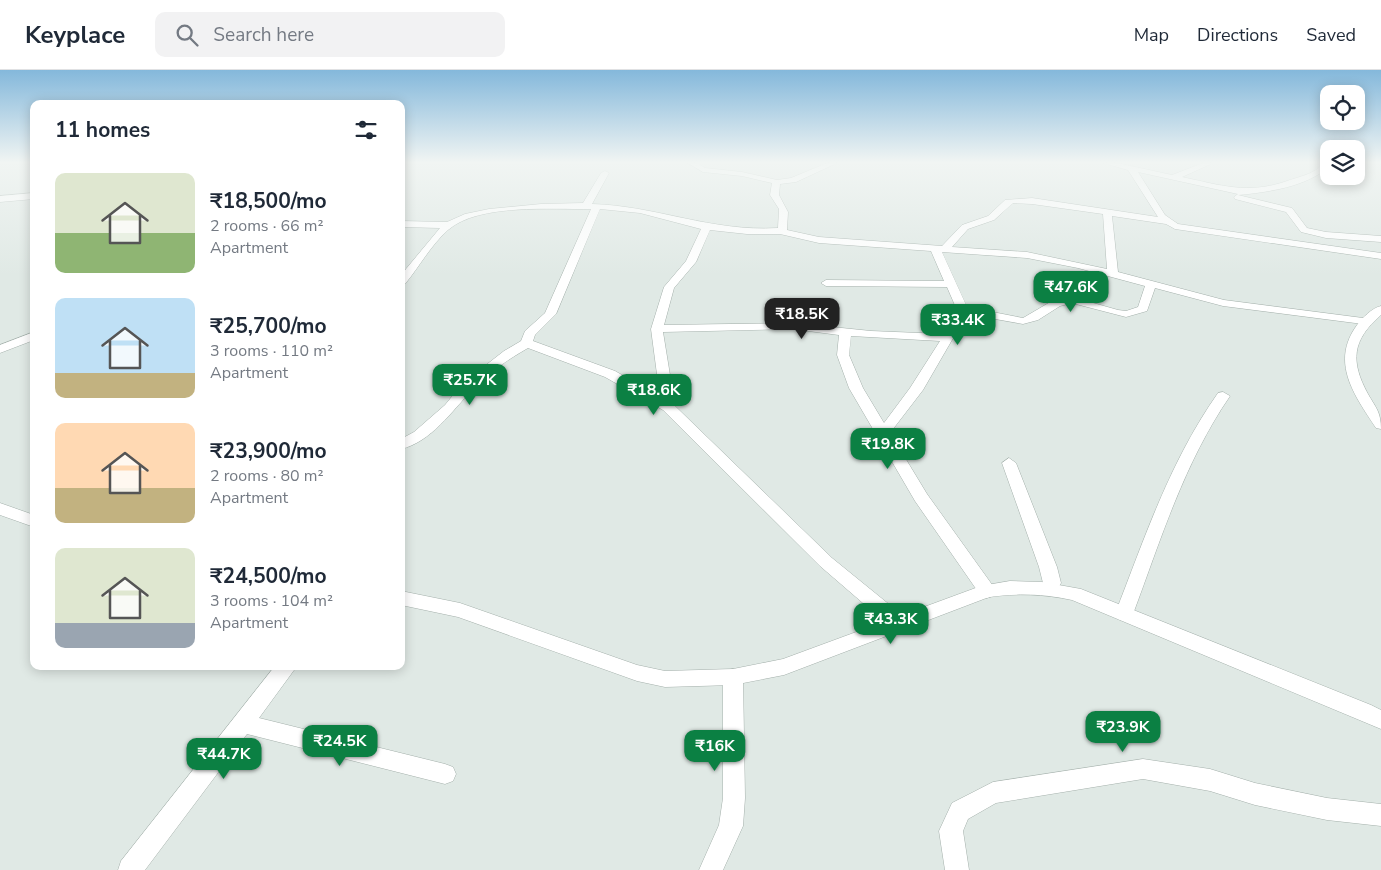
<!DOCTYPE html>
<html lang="en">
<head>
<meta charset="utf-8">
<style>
  :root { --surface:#fff; --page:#f2f2f3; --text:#1f2937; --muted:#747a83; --line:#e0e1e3; --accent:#0b8043 }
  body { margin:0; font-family:"Nunito Sans",sans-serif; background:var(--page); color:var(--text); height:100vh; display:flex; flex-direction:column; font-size:19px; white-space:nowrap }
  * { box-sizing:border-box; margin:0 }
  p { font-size:16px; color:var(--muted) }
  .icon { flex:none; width:28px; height:28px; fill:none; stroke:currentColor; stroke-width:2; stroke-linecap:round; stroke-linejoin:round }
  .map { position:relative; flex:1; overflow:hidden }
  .panel { position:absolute; left:30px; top:30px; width:375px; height:570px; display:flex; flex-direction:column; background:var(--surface); border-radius:10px; box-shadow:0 2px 12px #0003 }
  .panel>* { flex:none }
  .buttons { position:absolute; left:1320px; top:15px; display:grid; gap:10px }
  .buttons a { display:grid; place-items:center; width:45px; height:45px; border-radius:10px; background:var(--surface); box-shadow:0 2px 12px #0003; font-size:25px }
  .price { position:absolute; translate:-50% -42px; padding:0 11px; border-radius:10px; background:var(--accent); color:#fff; font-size:16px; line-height:32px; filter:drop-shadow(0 1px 2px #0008) }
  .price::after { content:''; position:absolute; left:50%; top:30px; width:15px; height:11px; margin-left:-8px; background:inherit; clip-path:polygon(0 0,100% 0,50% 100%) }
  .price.on { background:#222; color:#fff }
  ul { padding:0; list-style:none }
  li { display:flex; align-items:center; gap:15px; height:125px; padding:0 25px }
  li span { display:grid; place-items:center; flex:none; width:140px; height:100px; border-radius:10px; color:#555 }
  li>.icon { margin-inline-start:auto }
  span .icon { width:60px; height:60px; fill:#fffc; stroke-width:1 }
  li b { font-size:21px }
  h2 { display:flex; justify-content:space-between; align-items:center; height:60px; padding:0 25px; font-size:21px }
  header { display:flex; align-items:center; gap:30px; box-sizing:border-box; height:70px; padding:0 25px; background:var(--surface); border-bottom:1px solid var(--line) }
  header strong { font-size:24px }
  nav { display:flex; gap:28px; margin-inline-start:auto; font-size:18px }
  .search { width:350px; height:45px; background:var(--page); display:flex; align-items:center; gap:12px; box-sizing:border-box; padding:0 18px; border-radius:10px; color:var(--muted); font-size:19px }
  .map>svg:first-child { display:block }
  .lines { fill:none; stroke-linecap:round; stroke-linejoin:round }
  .minor-casing { stroke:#a4b0ab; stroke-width:1 }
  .tertiary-casing { stroke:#a4b0ab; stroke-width:1 }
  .minor { fill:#fff; fill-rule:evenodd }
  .tertiary { fill:#fff; fill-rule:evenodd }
</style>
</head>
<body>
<header>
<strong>Keyplace</strong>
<div class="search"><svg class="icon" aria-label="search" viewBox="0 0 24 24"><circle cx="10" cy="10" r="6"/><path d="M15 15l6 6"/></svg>Search here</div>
<nav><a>Map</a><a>Directions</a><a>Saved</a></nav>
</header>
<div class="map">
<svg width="1381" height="800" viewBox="0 0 1381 800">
  <rect width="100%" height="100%" fill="#e0e9e5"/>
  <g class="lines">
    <defs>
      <path id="minor" d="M688,93H697L705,98L742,102L777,110L791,108L827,93H837L796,112L780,114L779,125L788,142L787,160L819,167L942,176L962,155L988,146L1005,130L1032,128L1158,147L1128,100L1103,93H1117L1172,105L1203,93H1213L1182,107C1220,115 1248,125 1287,111C1296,108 1308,105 1316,100C1321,96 1323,93 1329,93V97C1305,117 1269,122 1238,125L1292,138L1307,158L1326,162L1381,166V172L1326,168L1301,162L1286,142L1235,129L1234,127L1238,124L1138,102L1165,145L1178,154L1381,183V189L1175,159L1166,154L1112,146L1118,202L1224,230L1363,248L1369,251L1363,254L1223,236L1155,218L1147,241L1126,247L1072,233L1060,236L1038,250L1023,254L967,244L923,320L890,363L927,424L993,516L996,521L993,526L987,528L981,526L915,431L849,318L837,285L839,265L793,259L663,262L675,336L832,488L907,549L909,554L907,559L900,561L893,559L820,496L663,340L605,307L528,278C509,289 487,303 472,320C452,341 431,372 401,379V369L414,362L445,335L463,313L504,281L521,271L525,261L545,243L591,139C552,140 479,133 448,160C431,175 419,197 405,214L401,215V205L440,158L401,157V151L447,152L465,144L489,139L541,134L583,133L601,103L605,101L609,103L592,134C658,136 710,162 778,158L779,139L770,125L772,113L742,106L703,102ZM1013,133L1032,134L1103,144L1107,199L1027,182L952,177L968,159L994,150ZM600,139L640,143L701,159L686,191L664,217L651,259L660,327L615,301L533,271L535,265L556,244ZM710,160L747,164H780L819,173L931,181L944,211L826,210L821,213L826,216L947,217L957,240L944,264L871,261L793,253L664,255L674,218L696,192ZM942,182L1027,188L1078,198L1145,216L1138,237L1126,241L1118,240L1072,227L1052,231L1023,248L967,237ZM851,266L940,271L910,318L884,353L863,318L849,285Z
        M34,123V129L0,132V126Z
        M34,262V270L0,283V275Z
        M1223,322L1230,326C1184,393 1161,469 1133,544L1130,549L1124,551L1118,549L1115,544C1145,467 1170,391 1218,323Z
        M1009,388L1016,393L1057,497L1061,513L1055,523L1049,525L1043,523L1040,518L1043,513L1039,497L1002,393Z
        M275,596H297L259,648L445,694L453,697L456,704L453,711L445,714L247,664L145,800H118L121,791Z
        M733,599L740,601L743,607L745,728L743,756L723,800H699L719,755L723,728V607L726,601Z
        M1143,689L1210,699L1255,713L1327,728L1381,734V756L1327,750L1255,735L1210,721L1143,709L996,733L968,749L963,761L969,800H945L939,761L952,733L993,712Z"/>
      <path id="tertiary" d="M1381,236V245C1352,270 1350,291 1368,324C1376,338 1381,342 1381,359L1376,358C1354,325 1330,292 1357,255C1362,248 1372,238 1381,236Z
        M0,433L34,445V457L0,445Z
        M1010,511L1042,512L1081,519L1371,635L1381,640V659L1072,530C1044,524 1017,523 989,527L784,605L733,615L665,617L637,611L458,547L401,535V521L460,533L637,595L665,601L733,599L783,589L981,516Z"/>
    </defs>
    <use href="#minor" class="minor-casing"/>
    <use href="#tertiary" class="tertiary-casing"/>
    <use href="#minor" class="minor"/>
    <use href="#tertiary" class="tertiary"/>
  </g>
  <linearGradient id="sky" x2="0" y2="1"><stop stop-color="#84b8db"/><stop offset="0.45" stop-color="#f1f5f3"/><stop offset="1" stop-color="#f1f5f3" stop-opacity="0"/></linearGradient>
  <rect width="1381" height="205" fill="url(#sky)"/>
</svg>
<div class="buttons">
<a><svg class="icon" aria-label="locate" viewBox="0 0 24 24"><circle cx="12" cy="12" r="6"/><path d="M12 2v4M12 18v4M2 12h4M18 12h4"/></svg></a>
<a><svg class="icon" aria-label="layers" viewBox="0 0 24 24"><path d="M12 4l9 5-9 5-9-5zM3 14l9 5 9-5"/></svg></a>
</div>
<b class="price" style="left:1071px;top:243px">₹47.6K</b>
<b class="price on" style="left:802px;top:270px">₹18.5K</b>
<b class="price" style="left:958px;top:276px">₹33.4K</b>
<b class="price" style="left:470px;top:336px">₹25.7K</b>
<b class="price" style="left:654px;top:346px">₹18.6K</b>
<b class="price" style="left:888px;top:400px">₹19.8K</b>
<b class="price" style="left:891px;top:575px">₹43.3K</b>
<b class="price" style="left:1123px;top:683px">₹23.9K</b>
<b class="price" style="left:340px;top:697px">₹24.5K</b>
<b class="price" style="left:715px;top:702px">₹16K</b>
<b class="price" style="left:224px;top:710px">₹44.7K</b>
<section class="panel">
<h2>11 homes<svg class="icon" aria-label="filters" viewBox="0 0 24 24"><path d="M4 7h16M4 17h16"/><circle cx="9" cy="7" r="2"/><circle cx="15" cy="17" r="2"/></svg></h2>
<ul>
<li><span style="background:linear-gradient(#dfe7d0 60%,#8fb573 0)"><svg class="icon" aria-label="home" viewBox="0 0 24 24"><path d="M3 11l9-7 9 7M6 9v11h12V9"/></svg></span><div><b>₹18,500/mo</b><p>2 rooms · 66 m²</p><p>Apartment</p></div></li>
<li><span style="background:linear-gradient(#bfe0f5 75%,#c2b280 0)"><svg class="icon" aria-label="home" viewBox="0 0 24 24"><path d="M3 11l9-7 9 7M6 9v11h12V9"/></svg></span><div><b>₹25,700/mo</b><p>3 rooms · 110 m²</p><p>Apartment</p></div></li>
<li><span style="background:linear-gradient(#ffd9b3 65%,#c2b280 0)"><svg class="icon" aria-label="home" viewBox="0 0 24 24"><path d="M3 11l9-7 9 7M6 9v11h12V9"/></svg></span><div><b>₹23,900/mo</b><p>2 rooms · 80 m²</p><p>Apartment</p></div></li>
<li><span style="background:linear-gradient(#dfe7d0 75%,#9aa5b1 0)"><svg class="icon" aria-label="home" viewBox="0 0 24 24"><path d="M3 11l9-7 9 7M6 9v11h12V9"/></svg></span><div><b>₹24,500/mo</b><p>3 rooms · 104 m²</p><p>Apartment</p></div></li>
</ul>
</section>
</div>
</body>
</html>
